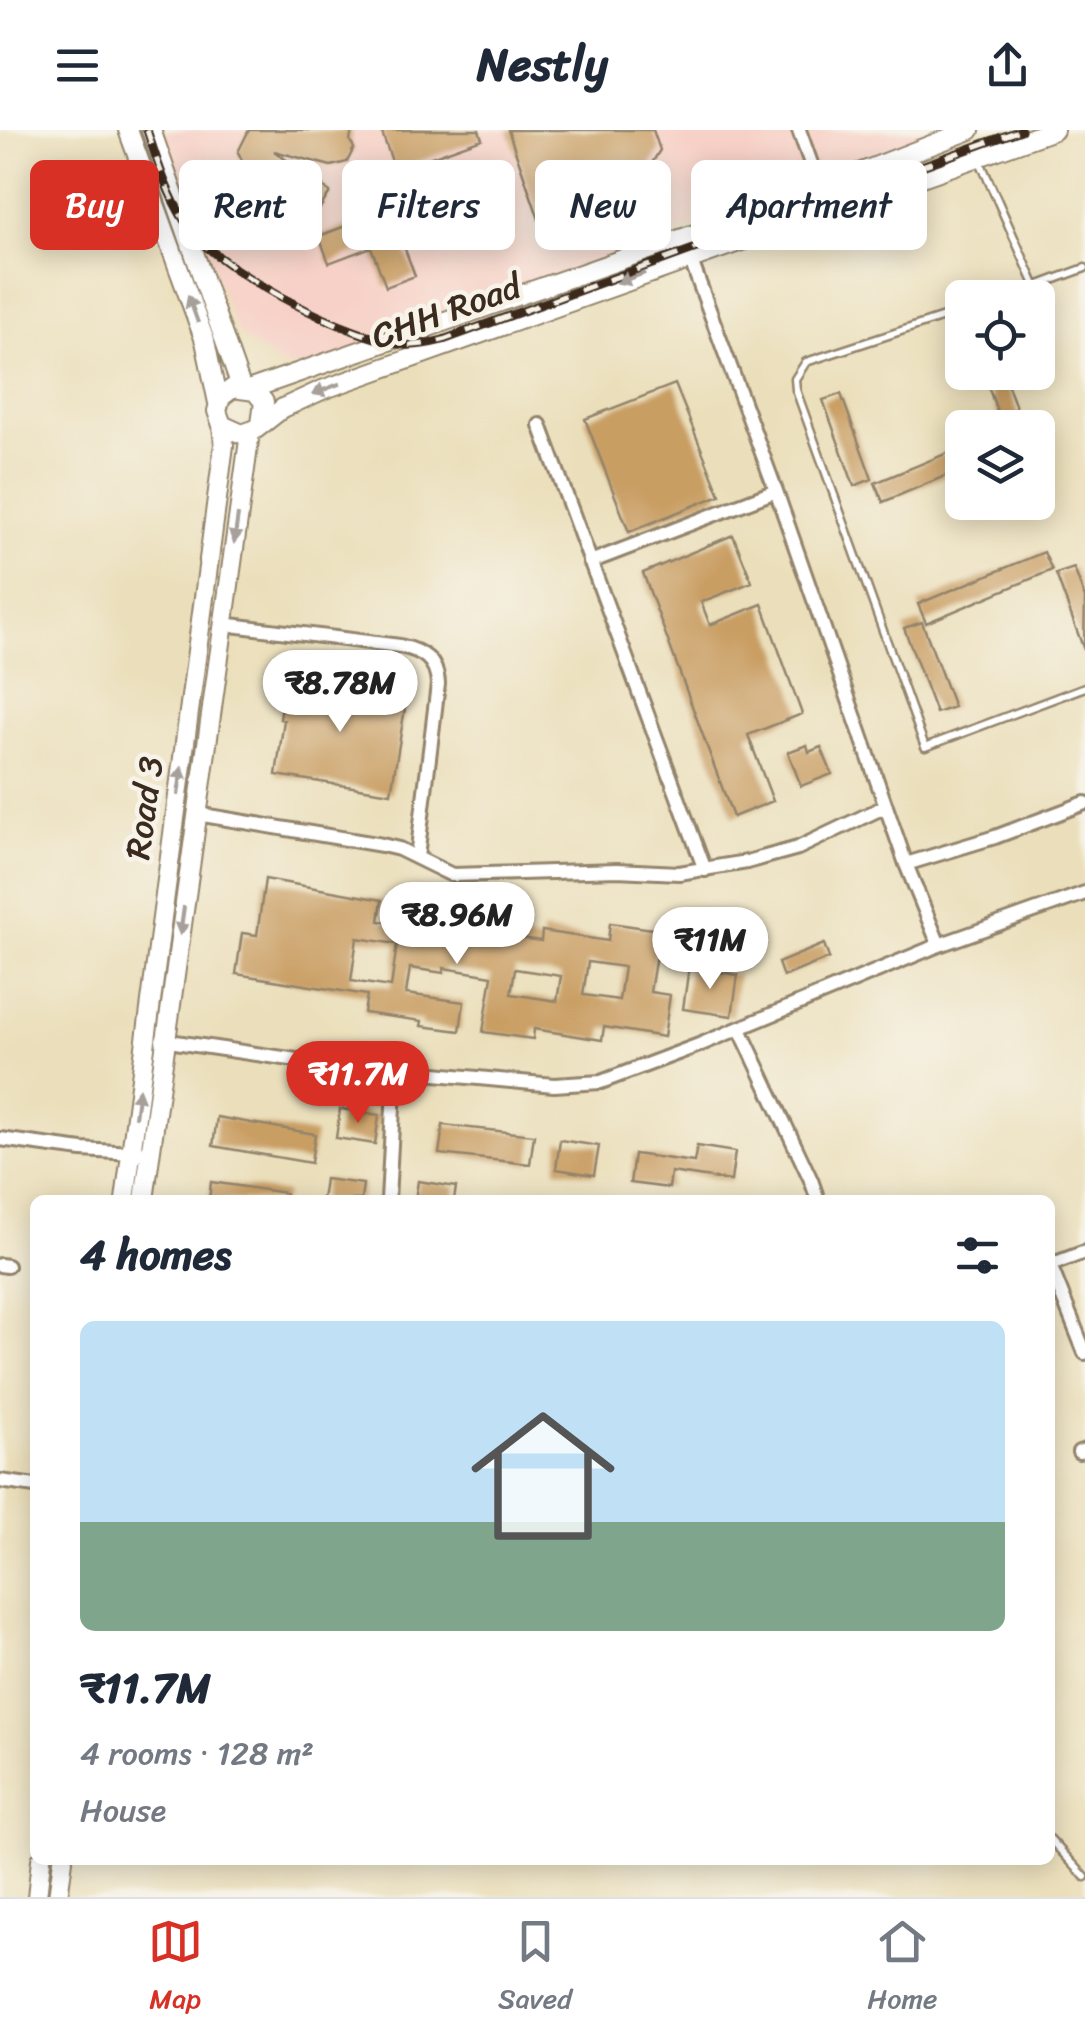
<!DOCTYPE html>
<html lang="en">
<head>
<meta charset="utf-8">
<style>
  :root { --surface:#fff; --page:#f2f2f3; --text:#1f2937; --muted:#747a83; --line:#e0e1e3; --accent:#d93025 }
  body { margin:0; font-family:Sriracha,sans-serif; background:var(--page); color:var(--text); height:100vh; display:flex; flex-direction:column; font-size:38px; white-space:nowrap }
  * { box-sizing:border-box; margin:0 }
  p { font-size:32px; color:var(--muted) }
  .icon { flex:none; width:55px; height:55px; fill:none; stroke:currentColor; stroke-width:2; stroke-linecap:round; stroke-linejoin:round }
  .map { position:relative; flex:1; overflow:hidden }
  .panel { position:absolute; left:30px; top:1065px; width:1025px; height:670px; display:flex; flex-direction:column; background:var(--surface); border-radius:15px; box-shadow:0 5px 25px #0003 }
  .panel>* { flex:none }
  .hud { position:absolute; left:30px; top:30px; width:1025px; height:90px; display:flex; gap:20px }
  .fabs { position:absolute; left:945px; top:150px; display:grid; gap:20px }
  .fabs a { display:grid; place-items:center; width:110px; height:110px; border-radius:15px; background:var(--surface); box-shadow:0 5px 25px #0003; font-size:50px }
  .price { position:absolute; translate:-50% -85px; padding:0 22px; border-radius:35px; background:#fff; color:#222; font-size:32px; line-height:65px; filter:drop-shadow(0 2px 5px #0008) }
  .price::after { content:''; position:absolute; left:50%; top:60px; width:30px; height:22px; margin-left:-15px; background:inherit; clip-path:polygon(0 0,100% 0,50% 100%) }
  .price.selected { background:var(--accent); color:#fff }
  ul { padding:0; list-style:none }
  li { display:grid; align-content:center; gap:20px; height:530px; padding:0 50px }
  li span { display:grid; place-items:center; height:310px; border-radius:15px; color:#555 }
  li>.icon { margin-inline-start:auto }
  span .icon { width:180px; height:180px; fill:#fffc; stroke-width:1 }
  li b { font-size:42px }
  h2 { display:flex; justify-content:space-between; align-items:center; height:120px; padding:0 50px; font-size:42px }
  .tag { padding:0 35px; border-radius:15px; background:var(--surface); box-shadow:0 5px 25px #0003; font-size:35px; line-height:90px }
  .tag.selected { background:var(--accent); color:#fff }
  header { display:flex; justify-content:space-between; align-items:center; height:130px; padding:0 50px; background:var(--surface); font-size:45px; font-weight:700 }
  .menu { display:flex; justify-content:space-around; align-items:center; height:140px; border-top:2px solid var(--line); background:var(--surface); font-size:28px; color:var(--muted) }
  .menu a { display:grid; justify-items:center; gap:5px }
  .menu .selected { color:var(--accent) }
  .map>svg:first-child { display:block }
  .built { fill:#f7d1c7 }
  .building { fill:#c99e64; fill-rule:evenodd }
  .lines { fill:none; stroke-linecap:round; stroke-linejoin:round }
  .service-casing { stroke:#93846c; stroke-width:11 }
  .minor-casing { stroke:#93846c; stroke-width:18 }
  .tertiary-casing { stroke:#93846c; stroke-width:22 }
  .service { stroke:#fff; stroke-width:6 }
  .minor { stroke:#fff; stroke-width:12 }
  .tertiary { stroke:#fff; stroke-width:18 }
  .rail-casing { stroke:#3b2a1e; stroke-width:9 }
  .rail { stroke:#f7f3e8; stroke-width:5; stroke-dasharray:15; stroke-linecap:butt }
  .oneway { fill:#a79f9a }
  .labels { text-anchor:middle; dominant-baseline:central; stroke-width:9; stroke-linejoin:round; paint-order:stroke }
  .street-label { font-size:35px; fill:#3b2a1e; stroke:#f7f3e8 }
</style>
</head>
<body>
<header><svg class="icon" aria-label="menu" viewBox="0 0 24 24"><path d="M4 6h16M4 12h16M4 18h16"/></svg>Nestly<svg class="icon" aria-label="share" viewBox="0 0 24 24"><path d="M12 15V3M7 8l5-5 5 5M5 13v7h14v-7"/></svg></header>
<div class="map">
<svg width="1085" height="1767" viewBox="0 0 1085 1767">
  <rect width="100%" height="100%" fill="#f7f3e8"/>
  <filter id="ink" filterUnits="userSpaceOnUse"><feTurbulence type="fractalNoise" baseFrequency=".01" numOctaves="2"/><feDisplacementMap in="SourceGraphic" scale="20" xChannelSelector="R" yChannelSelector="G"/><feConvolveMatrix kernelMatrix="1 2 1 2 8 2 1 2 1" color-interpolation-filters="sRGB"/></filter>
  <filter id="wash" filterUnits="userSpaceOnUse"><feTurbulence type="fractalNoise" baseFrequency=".0048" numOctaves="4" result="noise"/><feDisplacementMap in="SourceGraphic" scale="40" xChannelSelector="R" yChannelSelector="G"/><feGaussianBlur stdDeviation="2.25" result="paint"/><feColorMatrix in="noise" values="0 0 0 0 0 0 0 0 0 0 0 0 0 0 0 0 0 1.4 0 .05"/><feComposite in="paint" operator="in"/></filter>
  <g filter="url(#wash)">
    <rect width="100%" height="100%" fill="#ebdfbb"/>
    <path class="built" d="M164,0H951L306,240L279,234L243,208L234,195Z"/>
    <g id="blocks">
      <path class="building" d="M249,0H352L350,11L354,18L347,32L331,36L274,21L330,62L317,83L298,87L283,76L279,65L251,49L238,22Z
        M381,0H479L482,9L395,40Z
        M508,0H653L660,20L643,48L573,69L578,85L541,95Z
        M390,79L415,146L386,157L371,117L329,133L319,106Z
        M983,242H1003L1021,291L1003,298Z
        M675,254L720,365L629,402L585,289Z
        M841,264L872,349L854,356L823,270Z
        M962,317V339L883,372L875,353Z
        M733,405L752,452L701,472L710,495L762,474L802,584L748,605L773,671L733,687L643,443Z
        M1044,422L1052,440L926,493L918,474Z
        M1074,438L1085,468L1084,520L1056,444Z
        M922,492L954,577L936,583L904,498Z
        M286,548L407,566L391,663L276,645L284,590L280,589Z
        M807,615L809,622L821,617L832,644L801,656L788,622Z
        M265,749L382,770L379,791L469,805L470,800L541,811L542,801L608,811L610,793L660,800L650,862L670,865L664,907L604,897L602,910L534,899L533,909L483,902L492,846L444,838V843L410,838L406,864L464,872L460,901L421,896L422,891L364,883L367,865L236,844L242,803L257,805ZM357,808L397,814L391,857L351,851ZM588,832L624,837L619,870L583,865ZM515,839L561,846L557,871L511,864Z
        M824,814L829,828L783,847L778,833Z
        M689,837L738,845L732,886L683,879Z
        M340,979L379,985L375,1014L336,1008Z
        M217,987L315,1004L311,1033L213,1016Z
        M443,995L534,1005L530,1034L439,1024Z
        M560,1010L599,1016L594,1045L556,1039Z
        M697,1016L735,1022L731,1051L671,1042L669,1058L630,1053L634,1024L694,1032Z
        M325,1049L363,1054L361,1070H322Z
        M418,1051L456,1057L454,1070H415Z
        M211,1052L286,1063L285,1070H209Z"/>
    </g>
  </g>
  <g filter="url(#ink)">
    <use href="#blocks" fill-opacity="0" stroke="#93846c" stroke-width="2.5"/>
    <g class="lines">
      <defs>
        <path id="service" d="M979,29L1036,157
          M1004,168L1085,138
          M962,181L806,232L795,249L796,260L925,617L1085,557
          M1050,1709L1085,1747"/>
        <path id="minor" d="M799,0L819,56
          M683,109L776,361L906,734L939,815L1085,763
          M540,295L705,740
          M590,432L776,361
          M223,494L400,516C423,521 437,530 438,554L417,727
          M197,684L382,715L399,719L452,745L617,740L679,743L747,732L798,718L886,676
          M906,734L995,707L1085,673
          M740,899L811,1050L818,1070
          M162,910L317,933L554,955L601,952L699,915L939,815
          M0,1009L82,1020L150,1024
          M388,1070L395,940
          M0,1135L7,1136
          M1050,1135L1085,1223
          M1050,1135L1085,1122
          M1079,1322L1085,1320
          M0,1351L35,1356"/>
        <path id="tertiary" d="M128,0L205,211L218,273
          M151,0L241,257
          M251,259L769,78L970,0
          M261,294L264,272L255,261L233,258L221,267L217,281L222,295L242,304L256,299L283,278L322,260L1054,0
          M125,1070L224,315L222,295
          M144,1070L250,303
          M37,1767L41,1730
          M58,1767L63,1730"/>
      </defs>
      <use href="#service" class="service-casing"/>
      <use href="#minor" class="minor-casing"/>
      <use href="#tertiary" class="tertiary-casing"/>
      <use href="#service" class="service"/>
      <use href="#minor" class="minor"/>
      <use href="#tertiary" class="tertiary"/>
      <defs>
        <path id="rail" d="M147,0C159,36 170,75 195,105C232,147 349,208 405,215C418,216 431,213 443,210L1021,0"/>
      </defs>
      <use href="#rail" class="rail-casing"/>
      <use href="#rail" class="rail"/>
    </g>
    <defs><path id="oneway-solid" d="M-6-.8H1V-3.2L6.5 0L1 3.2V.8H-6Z" transform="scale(2.5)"/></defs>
    <g class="oneway">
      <use href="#oneway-solid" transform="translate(631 148) rotate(160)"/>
      <use href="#oneway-solid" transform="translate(193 179) rotate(-110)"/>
      <use href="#oneway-solid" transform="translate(326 259) rotate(159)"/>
      <use href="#oneway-solid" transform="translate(236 399) rotate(98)"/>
      <use href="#oneway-solid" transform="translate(180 651) rotate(-82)"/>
      <use href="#oneway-solid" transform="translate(182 791) rotate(98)"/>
      <use href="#oneway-solid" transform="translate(137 973) rotate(-82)"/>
    </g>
  </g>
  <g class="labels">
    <g class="street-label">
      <text transform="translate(446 181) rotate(-20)">CHH Road</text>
      <text transform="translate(144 678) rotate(-82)">Road 3</text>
    </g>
  </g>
</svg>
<div class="fabs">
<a><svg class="icon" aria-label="locate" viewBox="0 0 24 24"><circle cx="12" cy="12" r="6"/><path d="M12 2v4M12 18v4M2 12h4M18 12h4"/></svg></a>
<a><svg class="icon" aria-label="layers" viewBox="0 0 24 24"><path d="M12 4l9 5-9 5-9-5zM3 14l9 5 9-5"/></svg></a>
</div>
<b class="price" style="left:340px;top:605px">₹8.78M</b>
<b class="price" style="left:457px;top:837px">₹8.96M</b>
<b class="price" style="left:710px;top:862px">₹11M</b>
<b class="price selected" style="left:358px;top:996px">₹11.7M</b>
<div class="hud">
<a class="tag selected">Buy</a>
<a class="tag">Rent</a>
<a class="tag">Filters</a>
<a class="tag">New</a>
<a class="tag">Apartment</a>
</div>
<section class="panel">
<h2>4 homes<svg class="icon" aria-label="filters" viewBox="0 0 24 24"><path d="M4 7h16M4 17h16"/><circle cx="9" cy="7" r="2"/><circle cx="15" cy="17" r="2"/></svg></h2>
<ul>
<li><span style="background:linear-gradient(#bfe0f5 65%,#7fa58c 0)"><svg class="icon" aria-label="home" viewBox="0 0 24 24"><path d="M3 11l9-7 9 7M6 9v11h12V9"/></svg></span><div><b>₹11.7M</b><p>4 rooms · 128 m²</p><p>House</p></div></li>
</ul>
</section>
</div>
<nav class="menu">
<a class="selected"><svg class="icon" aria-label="map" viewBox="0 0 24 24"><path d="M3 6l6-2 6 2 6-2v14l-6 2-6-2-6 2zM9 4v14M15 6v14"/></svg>Map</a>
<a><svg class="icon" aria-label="saved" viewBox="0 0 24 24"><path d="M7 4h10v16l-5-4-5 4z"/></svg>Saved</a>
<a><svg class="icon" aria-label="home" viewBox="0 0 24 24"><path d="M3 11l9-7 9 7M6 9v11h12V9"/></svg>Home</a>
</nav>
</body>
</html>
